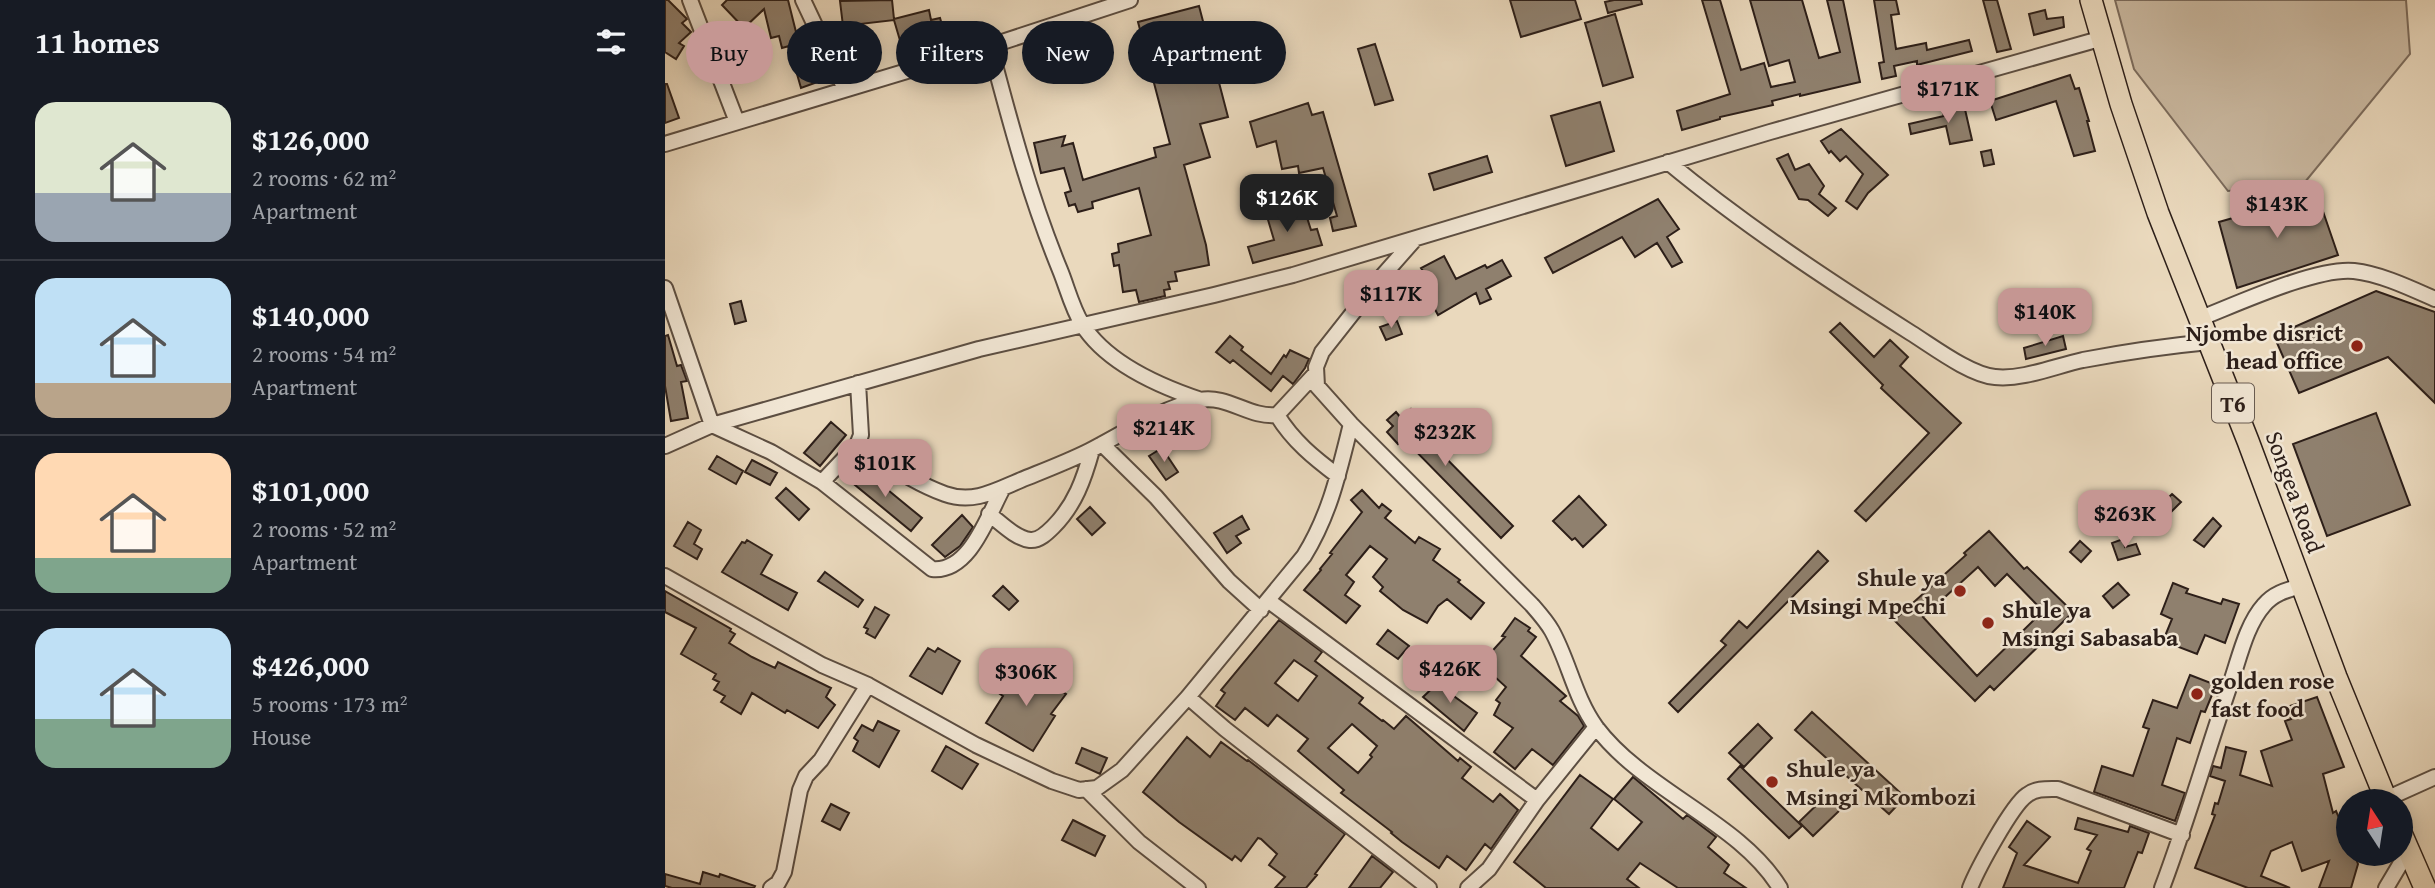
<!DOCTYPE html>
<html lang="en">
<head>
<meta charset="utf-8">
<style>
  :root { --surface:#171b24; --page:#20242c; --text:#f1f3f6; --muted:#9ea1a6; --line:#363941; --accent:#c59692 }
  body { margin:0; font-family:"Gentium Book Plus",serif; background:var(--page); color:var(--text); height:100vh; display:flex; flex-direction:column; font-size:26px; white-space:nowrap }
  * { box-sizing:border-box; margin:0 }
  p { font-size:23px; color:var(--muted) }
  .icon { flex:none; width:38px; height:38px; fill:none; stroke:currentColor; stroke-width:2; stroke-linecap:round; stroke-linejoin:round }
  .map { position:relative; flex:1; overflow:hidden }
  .drawer { display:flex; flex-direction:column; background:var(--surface); width:665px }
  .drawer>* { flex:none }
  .hud { position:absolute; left:21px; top:21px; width:665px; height:63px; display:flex; gap:14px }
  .needle { width:46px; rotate:348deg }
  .buttons { position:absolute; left:1671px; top:789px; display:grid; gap:14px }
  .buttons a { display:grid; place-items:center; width:77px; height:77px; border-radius:50%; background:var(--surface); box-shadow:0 4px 18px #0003; font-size:35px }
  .price { position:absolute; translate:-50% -60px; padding:0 16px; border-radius:14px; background:var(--accent); color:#111; font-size:23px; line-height:46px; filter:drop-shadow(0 2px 4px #0008) }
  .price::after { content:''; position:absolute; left:50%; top:42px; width:21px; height:16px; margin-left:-10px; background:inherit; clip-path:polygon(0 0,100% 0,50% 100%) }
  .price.selected { background:#222; color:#fff }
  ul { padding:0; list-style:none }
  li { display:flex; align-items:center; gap:21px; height:175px; padding:0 35px }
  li+li { border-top:2px solid var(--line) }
  li span { display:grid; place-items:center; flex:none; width:196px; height:140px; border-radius:21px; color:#555 }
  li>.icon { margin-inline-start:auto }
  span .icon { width:84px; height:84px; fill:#fffc; stroke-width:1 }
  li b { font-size:30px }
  h2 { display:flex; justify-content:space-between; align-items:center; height:84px; padding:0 35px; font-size:30px }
  .chip { padding:0 24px; border-radius:32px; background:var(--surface); box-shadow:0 4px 18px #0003; font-size:24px; line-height:63px }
  .chip.selected { background:var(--accent); color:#111 }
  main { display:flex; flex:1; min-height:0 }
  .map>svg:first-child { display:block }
  .green { fill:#cab9a1; stroke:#7c6c5d; stroke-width:2 }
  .building { fill:#8f806e; stroke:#2d1f19; stroke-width:2; fill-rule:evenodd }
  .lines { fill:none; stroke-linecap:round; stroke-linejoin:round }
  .minor-casing { stroke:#5c4e42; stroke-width:18 }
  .highway-casing { stroke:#2d1f19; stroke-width:24 }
  .minor { stroke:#f1e6d4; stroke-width:14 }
  .highway { stroke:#ead9bd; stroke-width:21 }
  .poi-dot { fill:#8f2418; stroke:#f1e6d4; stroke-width:2.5 }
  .labels { text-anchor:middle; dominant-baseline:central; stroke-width:5; stroke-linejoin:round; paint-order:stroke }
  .shield { fill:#f1e6d4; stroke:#685b51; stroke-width:2 }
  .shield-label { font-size:23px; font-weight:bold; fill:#2d1f19 }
  .poi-label { font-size:24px; font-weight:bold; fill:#2d1f19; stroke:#f1e6d4; text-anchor:start }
  .street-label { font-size:24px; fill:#2d1f19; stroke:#f1e6d4 }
</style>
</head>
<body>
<main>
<section class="drawer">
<h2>11 homes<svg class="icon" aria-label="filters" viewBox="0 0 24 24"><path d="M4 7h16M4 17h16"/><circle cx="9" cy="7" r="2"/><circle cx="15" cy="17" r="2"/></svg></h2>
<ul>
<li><span style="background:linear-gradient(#dfe7d0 65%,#9aa5b1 0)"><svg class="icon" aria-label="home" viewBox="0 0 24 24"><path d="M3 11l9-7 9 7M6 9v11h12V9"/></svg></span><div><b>$126,000</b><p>2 rooms · 62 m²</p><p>Apartment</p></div></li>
<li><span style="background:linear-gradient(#bfe0f5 75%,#b9a48a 0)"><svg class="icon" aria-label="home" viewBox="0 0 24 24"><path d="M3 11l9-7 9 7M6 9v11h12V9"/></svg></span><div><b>$140,000</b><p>2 rooms · 54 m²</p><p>Apartment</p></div></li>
<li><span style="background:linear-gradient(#ffd9b3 75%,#7fa58c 0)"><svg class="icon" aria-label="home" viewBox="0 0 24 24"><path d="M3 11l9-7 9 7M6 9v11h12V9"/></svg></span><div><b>$101,000</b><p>2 rooms · 52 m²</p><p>Apartment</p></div></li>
<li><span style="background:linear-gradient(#bfe0f5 65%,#7fa58c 0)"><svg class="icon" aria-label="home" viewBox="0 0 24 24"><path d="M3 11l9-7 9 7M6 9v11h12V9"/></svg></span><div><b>$426,000</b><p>5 rooms · 173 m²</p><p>House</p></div></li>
</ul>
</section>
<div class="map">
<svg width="1770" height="888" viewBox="0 0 1770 888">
  <rect width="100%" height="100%" fill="#ead9bd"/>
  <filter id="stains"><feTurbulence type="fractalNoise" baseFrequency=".00286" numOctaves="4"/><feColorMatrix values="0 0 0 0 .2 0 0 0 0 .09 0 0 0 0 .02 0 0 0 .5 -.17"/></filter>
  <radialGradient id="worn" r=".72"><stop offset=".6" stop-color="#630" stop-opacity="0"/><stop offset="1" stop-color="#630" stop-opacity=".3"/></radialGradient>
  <path class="green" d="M1450,0H1741L1745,54L1640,182L1563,191L1469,69Z"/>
  <path class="building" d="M0,0H3L22,19L17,23L26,32L14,43L19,46L11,59L0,52Z
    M62,0H123L132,36L144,34L155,81L136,88L124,46L117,48L114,36L106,38L99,9L79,28L57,5Z
    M227,0L229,19L264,10L266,20L275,18L282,42L239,54L229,20L178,26L175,1Z
    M845,0H910L916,19L856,37Z
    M949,0H976L977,4L943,13L940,2Z
    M1037,0H1055L1076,70L1099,63L1106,87L1130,82L1124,60L1104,66L1085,0H1137L1154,58L1175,52L1162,0H1178L1195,82L1135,96V94L1107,101L1108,105L1055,117V119L1017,130L1012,111L1065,94Z
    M1209,0H1231L1234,14L1226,15L1231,49L1261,43L1262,50L1304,40L1307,51L1252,65V61L1229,66L1231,76L1217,79L1214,63L1219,62Z
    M1318,0H1332L1346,49L1332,52Z
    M534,6L563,117L535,124L545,157L519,165L541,245L544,265L510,272L512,281L503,282L505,289L499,290L500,296L474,302L471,290L458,292L454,265L449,266L447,254L454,252L453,244L486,235L474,188L427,202L428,208L413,212L410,204L404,206L400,193L406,191L399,168L376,173L369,143L400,136L397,146L408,143L418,180L491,157L489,148L505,144L473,22Z
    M1380,10L1382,19L1398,17L1399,27L1369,35L1364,14Z
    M950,14L968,77L938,86L920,23Z
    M710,44L728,100L710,105L693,49Z
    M1405,75L1410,89L1414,88L1424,121H1422L1430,151L1409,156L1391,101L1331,120L1325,101Z
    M0,84H2L14,118L0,123Z
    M935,102L949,151L901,166L886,116Z
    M643,103L647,115L658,112L691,226L668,231L665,218L672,216L658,168L634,173L633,166L617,169L611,141L592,147L585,122Z
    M1299,105L1307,140L1285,144L1281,126L1246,134L1244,124L1279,116L1277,110Z
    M1176,129L1223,175L1203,193L1192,209L1181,201L1198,174L1181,156L1175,161L1166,151L1164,153L1156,141Z
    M1326,150L1329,164L1319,166L1316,152Z
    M1123,154L1130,170L1144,164L1159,186L1154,194L1171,208L1163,216L1143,200L1134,199L1112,159Z
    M822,156L827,172L769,190L764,174Z
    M1652,194L1673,255L1572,288L1554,222Z
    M993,199L1014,229L1002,237L1017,262L1007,267L992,243L970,257L957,237L888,273L880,258Z
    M637,202L646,230L652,229L657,245L588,263L583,247L609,240L601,213Z
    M779,256L791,279L820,265L822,268L837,260L846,276L821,289L826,299L815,304L811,293L773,315L751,274L758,271L756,268Z
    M1711,291L1770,312V403L1723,357L1634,393L1609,336Z
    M76,301L81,321L70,324L65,304Z
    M732,321L737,334L721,340L715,327Z
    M1175,323L1209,357L1225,340L1243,357L1235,366L1296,423L1201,521L1190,511L1264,433L1216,388L1218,385L1165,332Z
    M3,335L12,366L16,365L22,381L16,382L23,418L6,421L0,386V336Z
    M565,336L578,347L576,350L606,374L619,355L621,357L625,350L644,359L640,368L628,384L618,376L606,391L568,360L565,363L551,352Z
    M1398,336L1401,349L1361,359L1359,348Z
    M746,409L767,430L760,437L848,526L836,538L739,439L733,444L722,432L728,426L722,420L731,412L736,418Z
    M1711,413L1745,505L1662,536L1628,444Z
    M166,422L181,435L155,466L139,453Z
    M497,448L513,472L501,480L484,456Z
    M52,456L78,471L71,484L44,469Z
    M87,460L112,473L105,485L80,472Z
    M195,467L257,518L246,531L184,480Z
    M121,488L144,509L134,520L111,498Z
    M697,490L714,508L717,504L726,511L720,518L750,543L754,537L775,549L768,560L795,580L793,582L819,603L806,619L782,599L773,606L762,623L738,610L715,591L718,587L708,577L722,559L705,546L681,575L689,582L680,595L695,606L681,623L639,590L656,570L655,569L667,554L665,553L697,512L686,500Z
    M1507,494L1516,502L1496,522L1487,513Z
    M914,496L941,525L918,547L910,538L907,540L888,521Z
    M425,507L440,523L427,535L412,519Z
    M297,515L308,527L295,546L280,557L267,545Z
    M577,516L584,529L571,536L576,543L562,553L549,533Z
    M1548,518L1556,526L1539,547L1529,540Z
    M23,522L36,530L29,544L37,549L32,559L9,546Z
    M1324,531L1359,569L1362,567L1408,612L1329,690L1325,686L1310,701L1229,620L1301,555L1299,553ZM1313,567L1330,586L1342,574L1378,611L1312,676L1258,617Z
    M1458,539L1460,547L1471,544L1475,554L1453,560L1447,543Z
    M82,540L107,555L96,574L132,593L123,610L57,572L77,542L80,543Z
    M1415,541L1426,551L1416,562L1405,552Z
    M1153,551L1163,561L1013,712L1004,703L1061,645L1056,641L1074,621L1082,628Z
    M160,572L198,600L193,607L153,581Z
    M1453,583L1464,595L1448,608L1438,596Z
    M1508,583L1523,589L1521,593L1556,604L1558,599L1574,604L1560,643L1540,635L1532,654L1498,641L1507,619L1496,614Z
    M338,586L353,601L344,610L328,596Z
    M0,591L66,629L65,631L70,634L64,643L87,657L110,668L113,662L166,688L161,697L170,705L153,728L122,710L120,713L87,693L76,714L56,702L60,696L49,690L54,682L48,679L51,674L16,654L31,628L0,612Z
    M210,607L224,615L210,638L201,633L203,629L199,627Z
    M850,618L865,628L863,631L871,637L856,656L901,696L895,701L913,716L919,726L888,765L867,749L850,769L829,752L848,728L829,715L835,703L831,700L841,687L818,666L822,661L820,659L840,637L837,636Z
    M614,620L657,652L650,661L698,698L694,703L717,721L718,720L729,729L741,716L793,761L795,758L806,767L797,778L828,802L835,794L853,810L826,849L820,844L801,870L782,856L774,868L737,842L726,833L727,832L676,793L679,790L633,751L643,739L612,715L603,726L580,708L570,720L551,706L560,693L556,690ZM629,660L652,676L633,701L610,683ZM687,724L712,746L705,755L707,757L693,773L663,748Z
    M723,630L744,646L733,659L712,644Z
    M263,648L270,652L273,648L295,661L277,694L245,676Z
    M355,664L401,694L386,714L390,716L368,751L321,723L338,696L335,694Z
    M1525,675L1551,685L1540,712L1536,711L1525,743L1512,738L1497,785L1520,793L1510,821L1429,792L1437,766L1468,776L1484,729L1478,727L1488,700L1512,708Z
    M776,680L789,690L786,694L812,713L799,731L758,697Z
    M1652,697L1679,767L1658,774L1668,813L1671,811L1684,841V854H1689L1693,864L1686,888H1654L1664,861L1637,871L1627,842L1606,851L1596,876L1625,888H1583L1530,868L1550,815L1547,814L1550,803L1553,804L1560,781L1545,776L1548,766L1556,768L1561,747L1581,752L1575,775L1607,786L1596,751L1627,740L1620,721L1626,719L1622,707Z
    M1147,712L1240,797L1224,814L1130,730Z
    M213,721L234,731L214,767L188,751L193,741L189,738L197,725L208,731Z
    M1093,724L1107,738L1079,767L1064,753Z
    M522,737L545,757L556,742L582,761L583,760L680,834L650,874L652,875L641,888H610L620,877L604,865L612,854L596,839L593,838L576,861L570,856L567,860L514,822L478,792Z
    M281,746L313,764L297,789L267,771Z
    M417,748L442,758L435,774L411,763Z
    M1075,766L1137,826L1124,838L1063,779Z
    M915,775L948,799L926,828L953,850L977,822L949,799L968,777L1018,819L1022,815L1051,837L1043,847L1064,865L1059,873L1081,888H1013L975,863L962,879L974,888H881L849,862Z
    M1162,795L1176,809L1148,836L1134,822Z
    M166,804L184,813L175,830L157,821Z
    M1413,818L1463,832L1465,826L1484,833L1477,853L1473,852L1459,888H1338L1352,853L1344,847L1362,821L1385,837L1359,865L1413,883L1426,851L1422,849L1432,835L1410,829Z
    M408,820L440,836L430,856L397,840Z
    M707,856L728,872L715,888H684Z
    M38,872L54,877L55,874L90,886L89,888H7L0,886V874L35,884Z"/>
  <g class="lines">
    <defs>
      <path id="minor" d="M25,0L72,122
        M138,0L180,89
        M325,46C345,122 365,197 395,270C402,287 407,308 417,324C441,363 494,386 536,400
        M0,144L325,46L465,0
        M1003,162C1079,225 1163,280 1246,333C1267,346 1305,375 1330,377C1358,380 1390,366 1418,360C1460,352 1502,346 1544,342
        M750,239L713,281L657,352L651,367L652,386L686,424L867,605C874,613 882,622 887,631C904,662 910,698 931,727C979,791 1075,822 1115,888
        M0,288L47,425L106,452L157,482L267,569C305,573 323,515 338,488
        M1536,318C1572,304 1652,267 1689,271C1716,274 1745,288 1770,299
        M612,415C628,441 649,458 673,476
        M437,444L491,497L564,581L596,610
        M192,445C220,462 249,483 280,494C308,504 330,491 356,480C378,471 402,462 424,451C457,434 498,407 535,400C563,395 584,418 612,415L650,374
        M0,446L47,425L314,349L549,295L628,275L1105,132L1438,38
        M157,482L192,445L196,435L193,383
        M324,514C336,523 350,538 365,540C374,541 383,532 388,527C410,505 419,479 427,450
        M0,576L157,665L203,685L311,745L387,781L414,790L432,788L457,770L523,697L639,556C665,514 674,472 686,424
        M604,601L872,800
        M523,697L560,729L764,888
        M421,789L474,842L533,888
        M1721,799L1770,777
        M106,888L113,883L119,872L135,790L141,776L156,760L203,685
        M803,888L824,869L872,800L931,727
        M1305,888C1312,870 1347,805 1362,795C1371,788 1382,789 1393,789L1517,835
        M1497,888C1523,819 1543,748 1567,679C1575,655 1582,624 1599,605C1609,593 1622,590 1636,586
        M1721,888L1743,851"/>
      <path id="highway" d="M1426,0L1456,104L1493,213L1583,441L1671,677L1722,802
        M1736,833L1760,888"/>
    </defs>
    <use href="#minor" class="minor-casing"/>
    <use href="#highway" class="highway-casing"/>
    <use href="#minor" class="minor"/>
    <use href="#highway" class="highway"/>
  </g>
  <g class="poi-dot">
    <circle cx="1692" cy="346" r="7"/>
    <circle cx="1295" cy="591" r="7"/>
    <circle cx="1323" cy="623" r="7"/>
    <circle cx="1532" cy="694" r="7"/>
    <circle cx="1107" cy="782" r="7"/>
  </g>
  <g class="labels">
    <rect class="shield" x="1547" y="383.5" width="42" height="39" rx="5"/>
    <g class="shield-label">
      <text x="1568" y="403">T6</text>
    </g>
    <g class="poi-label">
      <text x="1678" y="332" text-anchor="end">Njombe disrict<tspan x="1678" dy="28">head office</tspan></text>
      <text x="1281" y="577" text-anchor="end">Shule ya<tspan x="1281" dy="28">Msingi Mpechi</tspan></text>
      <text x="1337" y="609">Shule ya<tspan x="1337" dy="28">Msingi Sabasaba</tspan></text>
      <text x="1546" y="680">golden rose<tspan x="1546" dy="28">fast food</tspan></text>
      <text x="1121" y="768">Shule ya<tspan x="1121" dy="28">Msingi Mkombozi</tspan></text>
    </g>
    <g class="street-label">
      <text transform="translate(1630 492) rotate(70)">Songea Road</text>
    </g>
  </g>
  <rect width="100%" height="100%" filter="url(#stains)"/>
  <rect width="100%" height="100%" fill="url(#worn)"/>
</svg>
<div class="buttons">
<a><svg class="needle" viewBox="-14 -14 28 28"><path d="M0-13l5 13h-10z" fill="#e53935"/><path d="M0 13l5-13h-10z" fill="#9ea1a6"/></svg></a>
</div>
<b class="price" style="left:1283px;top:125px">$171K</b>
<b class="price selected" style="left:622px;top:234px">$126K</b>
<b class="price" style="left:1612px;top:240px">$143K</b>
<b class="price" style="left:726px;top:330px">$117K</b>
<b class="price" style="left:1380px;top:348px">$140K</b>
<b class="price" style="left:499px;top:464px">$214K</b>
<b class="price" style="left:780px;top:468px">$232K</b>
<b class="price" style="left:220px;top:499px">$101K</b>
<b class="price" style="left:1460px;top:550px">$263K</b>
<b class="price" style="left:785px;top:705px">$426K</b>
<b class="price" style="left:361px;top:708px">$306K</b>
<div class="hud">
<a class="chip selected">Buy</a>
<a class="chip">Rent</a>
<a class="chip">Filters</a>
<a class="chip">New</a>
<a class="chip">Apartment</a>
</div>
</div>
</main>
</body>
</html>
